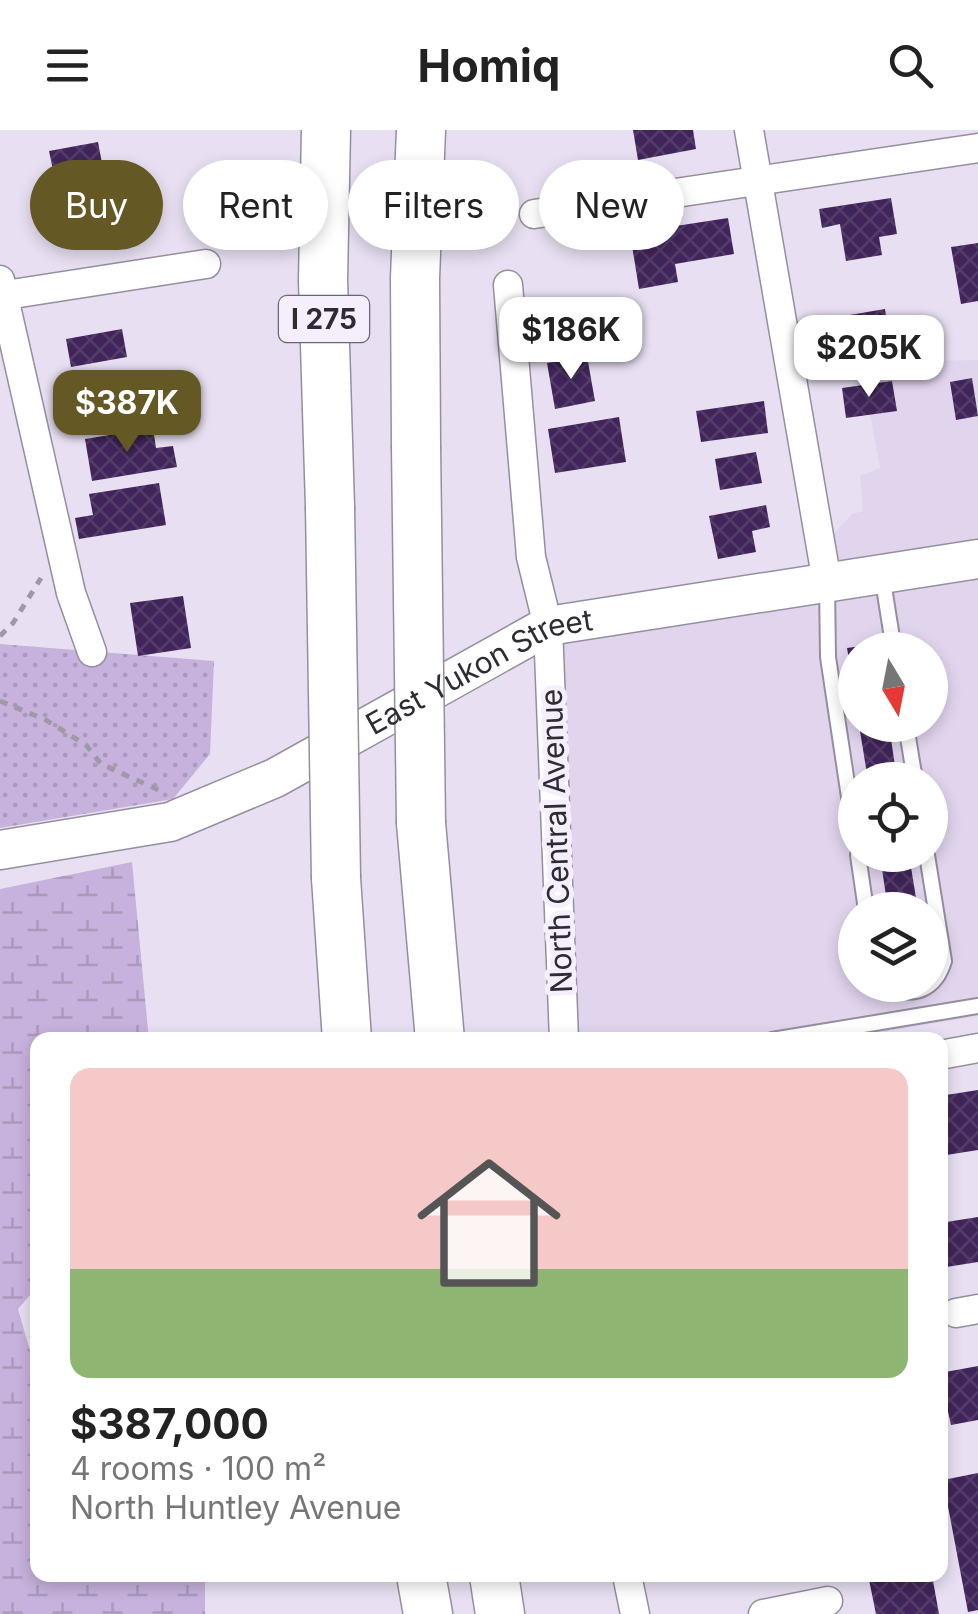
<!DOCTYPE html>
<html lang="en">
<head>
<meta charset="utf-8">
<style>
  :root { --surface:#fff; --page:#f6f6f6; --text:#222; --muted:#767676; --accent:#645825 }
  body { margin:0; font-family:Inter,sans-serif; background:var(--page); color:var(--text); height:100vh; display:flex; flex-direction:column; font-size:38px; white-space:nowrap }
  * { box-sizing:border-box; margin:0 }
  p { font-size:32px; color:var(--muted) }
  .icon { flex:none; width:55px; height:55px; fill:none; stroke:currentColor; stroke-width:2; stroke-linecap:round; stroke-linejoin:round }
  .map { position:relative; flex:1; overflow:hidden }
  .drawer { position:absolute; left:30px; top:902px; width:918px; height:550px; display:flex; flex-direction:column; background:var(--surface); border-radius:20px; box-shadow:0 5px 15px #0003 }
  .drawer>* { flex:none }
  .banner { position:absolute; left:30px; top:30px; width:920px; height:90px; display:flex; gap:20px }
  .needle { width:65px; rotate:170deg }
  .fabs { position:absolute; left:838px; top:502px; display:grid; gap:20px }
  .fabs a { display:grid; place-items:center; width:110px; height:110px; border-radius:50%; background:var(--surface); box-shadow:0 5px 15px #0003; font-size:50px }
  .price { position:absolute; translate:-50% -85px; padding:0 22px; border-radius:20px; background:#fff; color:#222; font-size:32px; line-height:65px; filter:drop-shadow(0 2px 5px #0008) }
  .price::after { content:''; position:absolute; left:50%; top:60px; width:30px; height:22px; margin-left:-15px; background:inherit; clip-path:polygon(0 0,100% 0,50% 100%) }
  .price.current { background:var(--accent); color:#fff }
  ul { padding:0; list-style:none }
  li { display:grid; align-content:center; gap:20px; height:530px; padding:0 40px }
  li span { display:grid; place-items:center; height:310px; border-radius:20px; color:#555 }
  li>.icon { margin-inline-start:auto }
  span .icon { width:180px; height:180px; fill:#fffc; stroke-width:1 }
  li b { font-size:42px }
  .tag { padding:0 35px; border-radius:45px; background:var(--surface); box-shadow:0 5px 15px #0003; font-size:35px; line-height:90px }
  .tag.current { background:var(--accent); color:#fff }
  header { display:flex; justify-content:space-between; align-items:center; height:130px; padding:0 40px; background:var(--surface); font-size:45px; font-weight:700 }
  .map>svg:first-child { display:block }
  .built { fill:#e1d5ee; fill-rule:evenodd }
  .wetland { fill:url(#wetland-marsh) }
  .park { fill:url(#park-dots) }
  .building { fill:url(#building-cross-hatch) }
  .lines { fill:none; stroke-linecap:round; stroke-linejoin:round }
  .lane-casing { stroke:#968e9f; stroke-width:18 }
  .street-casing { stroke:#968e9f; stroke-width:31 }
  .secondary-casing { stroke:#968e9f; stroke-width:41 }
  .highway-casing { stroke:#968e9f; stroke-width:51 }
  .path { stroke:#9f99a7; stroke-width:5; stroke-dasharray:8 8; stroke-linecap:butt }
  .lane { stroke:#fff; stroke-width:14 }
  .street { stroke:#fff; stroke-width:28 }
  .secondary { stroke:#fff; stroke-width:38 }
  .highway { stroke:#fff; stroke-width:48 }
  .highway-bridge-casing { stroke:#968e9f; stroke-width:51; stroke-linecap:butt }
  .highway-bridge { stroke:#fff; stroke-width:48 }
  .labels { text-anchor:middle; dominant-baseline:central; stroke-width:10; stroke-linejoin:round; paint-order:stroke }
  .shield { fill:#f5eefd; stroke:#6a666f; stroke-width:2.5 }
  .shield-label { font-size:28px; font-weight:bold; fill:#2e2b32 }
  .street-label { font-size:30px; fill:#2e2b32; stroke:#f5eefd }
</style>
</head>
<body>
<header><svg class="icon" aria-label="menu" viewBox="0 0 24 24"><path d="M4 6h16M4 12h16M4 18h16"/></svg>Homiq<svg class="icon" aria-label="search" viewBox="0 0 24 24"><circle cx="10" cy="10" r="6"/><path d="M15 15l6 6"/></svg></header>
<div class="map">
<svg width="978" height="1484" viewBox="0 0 978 1484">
  <defs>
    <pattern id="wetland-marsh" width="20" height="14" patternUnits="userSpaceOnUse" patternTransform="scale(2.5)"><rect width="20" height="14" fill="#c6b2dc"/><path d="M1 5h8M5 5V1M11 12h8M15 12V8" fill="none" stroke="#aa99bd"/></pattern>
    <pattern id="park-dots" width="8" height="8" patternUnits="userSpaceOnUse" patternTransform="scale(2.5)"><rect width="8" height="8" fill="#c6b2dc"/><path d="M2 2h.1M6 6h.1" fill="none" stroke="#aa99bd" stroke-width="1.8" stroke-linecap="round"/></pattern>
    <pattern id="building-cross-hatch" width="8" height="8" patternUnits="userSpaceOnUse" patternTransform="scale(2.5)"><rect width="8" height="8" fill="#41255a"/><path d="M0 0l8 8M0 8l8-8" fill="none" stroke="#543c6a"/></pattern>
  </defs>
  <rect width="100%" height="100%" fill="#e8e0f2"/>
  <path class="built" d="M978,230V414L837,436L832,406L852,384L863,381L860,346L880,338L862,241L911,231Z
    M978,444V886L838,910H577L561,509ZM855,520H930V595H855ZM855,650H930V725H855ZM855,780H930V855H855Z"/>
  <path class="wetland" d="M132,732L149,910H38L37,1157L18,1179L37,1245L38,1445H205V1484H0V759Z"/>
  <path class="park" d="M0,514L214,531L210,624L173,669L0,698Z"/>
  <path class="building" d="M633,0H693L696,19L638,30Z
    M98,12L105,49L57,59L49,21Z
    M891,68L897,104L879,107L882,125L846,131L840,94L822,98L819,79Z
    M728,88L734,124L675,134L678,152L639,159L630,103Z
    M978,113V171L961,174L951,117Z
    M885,179L892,225L840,234L832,188Z
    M594,182L598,212L551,219L547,188Z
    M122,199L127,227L71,237L66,209Z
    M587,226L595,271L555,279L547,233Z
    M126,243L133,284L78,294L71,254Z
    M972,248L978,286L956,290L950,252Z
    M892,251L897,281L846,288L842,258Z
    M764,271L768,303L701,312L696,281Z
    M619,287L626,332L555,343L548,299Z
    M153,298L156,318L173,316L177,337L92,351L85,309Z
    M756,322L762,353L720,360L715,329Z
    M159,353L166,395L79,409L75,388L93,385L89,364Z
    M766,375L770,397L752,401L756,422L718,429L709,386Z
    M183,466L191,518L138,526L130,473Z
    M876,514L877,520H855L853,553L847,518Z
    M859,595H889L897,650H868Z
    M880,725H909L918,780H888Z
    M978,960V1020L940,1026V966Z
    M978,1087V1132L940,1138V1093Z
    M978,1236V1290L951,1295L947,1277L940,1278V1243Z
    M978,1343V1480L968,1482L943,1350Z
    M868,1445H932L939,1484H876Z"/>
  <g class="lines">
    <defs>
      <path id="lane" d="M882,445L894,520
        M827,454L828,527L855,707
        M906,595L915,650
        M858,725L866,780
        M888,855C914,870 936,858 944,831L927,725
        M772,910L978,876"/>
      <path id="street" d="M749,0L827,452
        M534,84L978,18
        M0,150L71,463L92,522
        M508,155L531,427L548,496L564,910
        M0,166L206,134
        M940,925L978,918
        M956,1183L978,1179
        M627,1445L635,1484
        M763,1484L828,1471"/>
      <g id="secondary">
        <path id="s1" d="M0,720L170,692L275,648L548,496L978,429"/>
      </g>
      <path id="highway" d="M326,0L323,150L330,377
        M416,316L415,148L421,0
        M421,693L440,910
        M336,748L347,910
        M421,1445L428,1484
        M494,1445L500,1484"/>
    </defs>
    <use href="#lane" class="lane-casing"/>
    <use href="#street" class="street-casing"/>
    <use href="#secondary" class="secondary-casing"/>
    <use href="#highway" class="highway-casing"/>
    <path class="path" d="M0,506L13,493L41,448
      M0,571L46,590L86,615L101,634L161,661"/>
    <use href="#lane" class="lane"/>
    <use href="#street" class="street"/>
    <use href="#secondary" class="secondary"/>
    <use href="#highway" class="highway"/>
    <defs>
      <path id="highway-bridge" d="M416,316L421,693
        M330,377L336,748"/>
    </defs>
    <use href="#highway-bridge" class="highway-bridge-casing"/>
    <use href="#highway-bridge" class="highway-bridge"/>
  </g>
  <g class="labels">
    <rect class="shield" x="279" y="166" width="90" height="46" rx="8"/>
    <g class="shield-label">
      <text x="324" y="189">I 275</text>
    </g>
    <g class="street-label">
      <text stroke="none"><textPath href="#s1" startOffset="518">East Yukon Street</textPath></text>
      <text transform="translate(556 711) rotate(-92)">North Central Avenue</text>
    </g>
  </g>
</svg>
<div class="fabs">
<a><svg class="needle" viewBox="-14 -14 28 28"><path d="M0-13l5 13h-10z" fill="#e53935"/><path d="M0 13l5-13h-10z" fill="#767676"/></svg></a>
<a><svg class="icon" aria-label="locate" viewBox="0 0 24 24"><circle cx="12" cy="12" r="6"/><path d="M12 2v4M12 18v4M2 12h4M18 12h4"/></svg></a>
<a><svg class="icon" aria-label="layers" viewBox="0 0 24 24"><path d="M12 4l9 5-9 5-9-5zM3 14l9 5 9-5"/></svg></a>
</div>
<b class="price" style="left:571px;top:252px">$186K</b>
<b class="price" style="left:869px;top:270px">$205K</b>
<b class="price current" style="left:127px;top:325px">$387K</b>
<div class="banner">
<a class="tag current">Buy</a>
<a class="tag">Rent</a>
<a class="tag">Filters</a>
<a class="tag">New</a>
</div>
<section class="drawer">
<ul>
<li><span style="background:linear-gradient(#f6c9c9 65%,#8fb573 0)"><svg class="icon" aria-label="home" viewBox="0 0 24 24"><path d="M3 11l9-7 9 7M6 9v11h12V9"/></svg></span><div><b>$387,000</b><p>4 rooms · 100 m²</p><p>North Huntley Avenue</p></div></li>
</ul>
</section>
</div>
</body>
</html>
